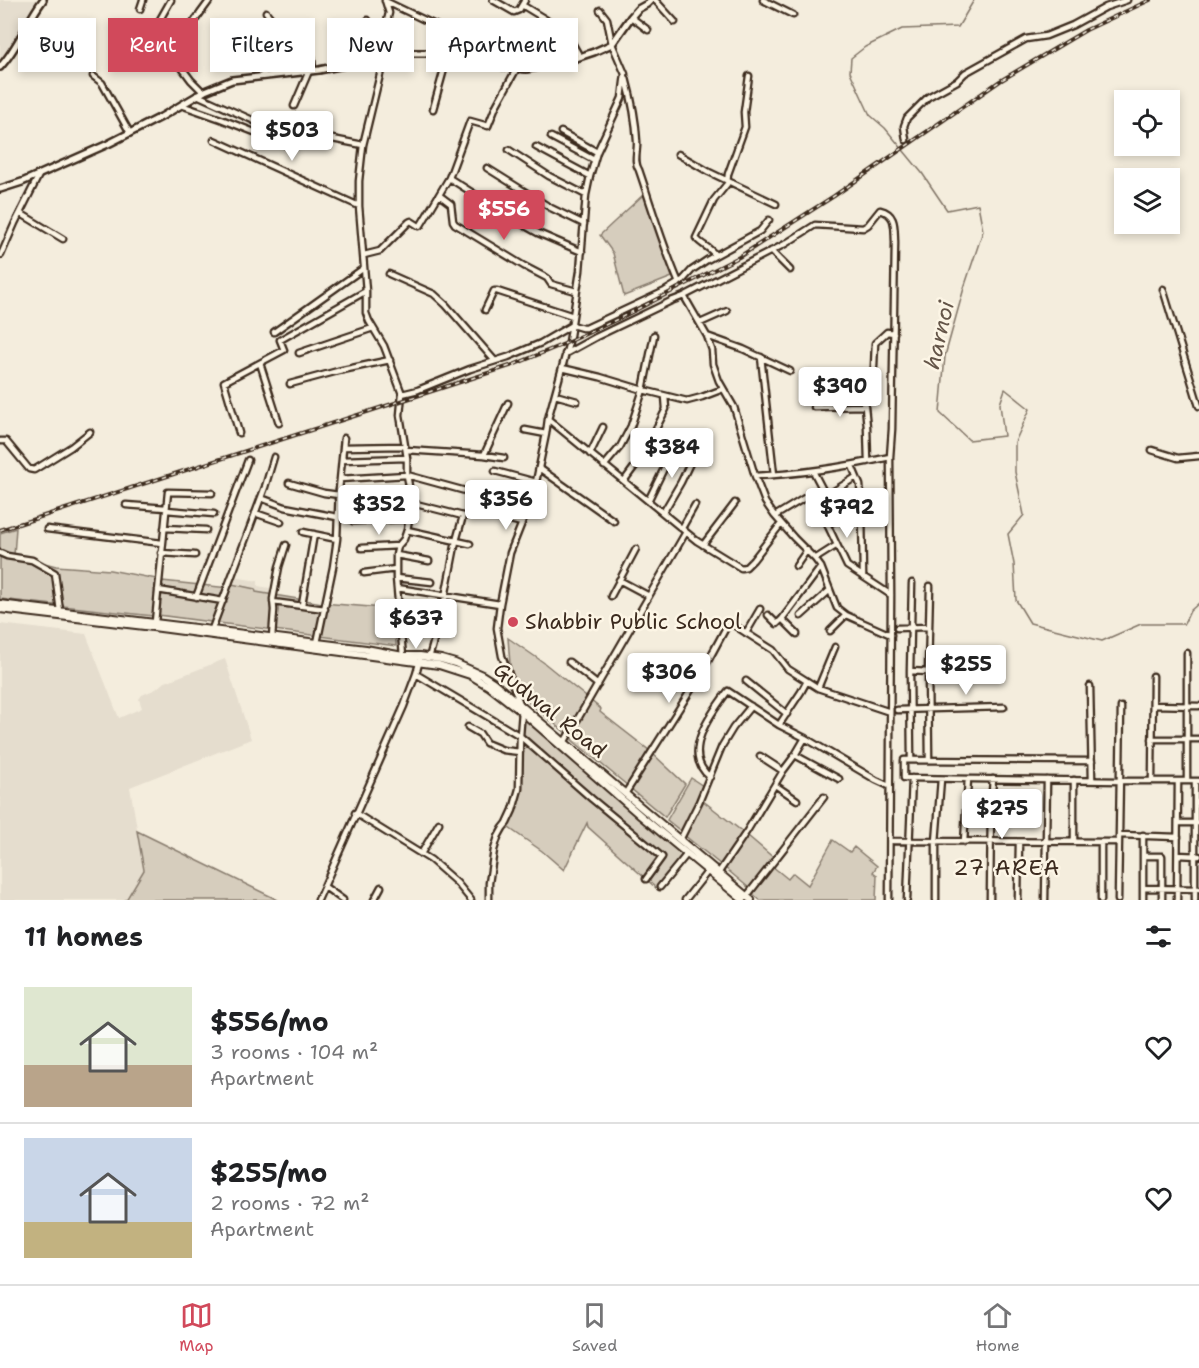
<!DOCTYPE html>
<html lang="en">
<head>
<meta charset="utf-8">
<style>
  :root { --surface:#fff; --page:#f6f6f6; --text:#202124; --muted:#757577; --line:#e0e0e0; --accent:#d1495b }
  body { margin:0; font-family:"Shantell Sans",sans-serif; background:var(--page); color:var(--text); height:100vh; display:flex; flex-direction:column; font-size:22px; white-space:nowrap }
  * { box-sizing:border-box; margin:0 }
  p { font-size:20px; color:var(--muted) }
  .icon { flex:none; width:33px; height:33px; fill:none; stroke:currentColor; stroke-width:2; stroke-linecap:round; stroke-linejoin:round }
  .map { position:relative; height:900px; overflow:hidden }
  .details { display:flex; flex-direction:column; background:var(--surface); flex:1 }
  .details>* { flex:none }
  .banner { position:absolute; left:18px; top:18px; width:600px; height:54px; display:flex; gap:12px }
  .buttons { position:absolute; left:1114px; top:90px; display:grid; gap:12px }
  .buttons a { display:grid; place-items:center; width:66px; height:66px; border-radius:0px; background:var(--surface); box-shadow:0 3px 9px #0003; font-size:30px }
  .price { position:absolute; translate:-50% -51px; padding:0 14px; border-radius:6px; background:#fff; color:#222; font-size:20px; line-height:39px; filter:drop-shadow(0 2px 3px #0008) }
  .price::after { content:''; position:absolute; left:50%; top:36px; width:18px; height:14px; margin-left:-9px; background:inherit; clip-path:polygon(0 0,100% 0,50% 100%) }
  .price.current { background:var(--accent); color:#fff }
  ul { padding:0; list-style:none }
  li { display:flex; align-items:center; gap:18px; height:150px; padding:0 24px }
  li+li { border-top:2px solid var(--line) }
  li span { display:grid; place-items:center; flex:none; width:168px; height:120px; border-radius:0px; color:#555 }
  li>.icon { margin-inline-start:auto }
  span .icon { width:72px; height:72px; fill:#fffc; stroke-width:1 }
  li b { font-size:26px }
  h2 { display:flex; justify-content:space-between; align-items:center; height:72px; padding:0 24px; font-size:26px }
  .chip { padding:0 21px; border-radius:0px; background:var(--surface); box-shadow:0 3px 9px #0003; font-size:21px; line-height:54px }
  .chip.current { background:var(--accent); color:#fff }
  .tabs { display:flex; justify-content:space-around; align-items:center; height:84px; border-top:2px solid var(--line); background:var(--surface); font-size:16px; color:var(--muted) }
  .tabs a { display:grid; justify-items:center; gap:3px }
  .tabs .current { color:var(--accent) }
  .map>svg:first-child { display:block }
  .built { fill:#e5ddce }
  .green { fill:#d6cdbd; stroke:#887c6e; stroke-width:1.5 }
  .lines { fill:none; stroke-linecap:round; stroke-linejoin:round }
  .stream { stroke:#817466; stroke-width:1.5 }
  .minor-casing { stroke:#3b2a1e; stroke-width:9 }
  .tertiary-casing { stroke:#3b2a1e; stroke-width:10 }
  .secondary-casing { stroke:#3b2a1e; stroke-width:10 }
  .minor { stroke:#fcf5e5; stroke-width:4.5 }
  .tertiary { stroke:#fcf5e5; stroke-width:5 }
  .secondary { stroke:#fcf5e5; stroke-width:6 }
  .rail-casing { stroke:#3b2a1e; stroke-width:4 }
  .rail { stroke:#fcf5e5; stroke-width:1.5; stroke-dasharray:4.5; stroke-linecap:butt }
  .poi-dot { fill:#d1495b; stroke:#fcf5e5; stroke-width:2 }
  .labels { text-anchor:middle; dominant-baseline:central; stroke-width:5; stroke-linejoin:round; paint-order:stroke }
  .poi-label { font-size:21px; fill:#3b2a1e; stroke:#fcf5e5; text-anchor:start }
  .street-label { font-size:21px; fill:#3b2a1e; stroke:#fcf5e5 }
  .water-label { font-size:22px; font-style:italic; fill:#645548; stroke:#fcf5e5 }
  .neighbourhood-label { font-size:22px; letter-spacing:1.5px; fill:#3b2a1e; stroke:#fcf5e5 }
</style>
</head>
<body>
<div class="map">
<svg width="1199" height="900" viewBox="0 0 1199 900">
  <rect width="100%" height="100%" fill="#f4eddd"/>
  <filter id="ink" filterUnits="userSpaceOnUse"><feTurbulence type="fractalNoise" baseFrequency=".0167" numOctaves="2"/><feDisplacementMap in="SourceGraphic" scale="12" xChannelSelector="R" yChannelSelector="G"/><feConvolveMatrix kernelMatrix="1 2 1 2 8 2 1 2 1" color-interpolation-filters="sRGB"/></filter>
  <g filter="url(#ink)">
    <path class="built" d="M0,0H41L9,52L0,64Z
      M234,577L258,581V586L275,589L273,595L256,592L255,589L232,584Z
      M0,624L86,634L119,718L142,708L139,699L142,695L156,689L163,683L225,659L251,739L130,787L144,870L126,900H0Z"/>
    <path class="green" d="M644,194L672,277L624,296L613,253L600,235Z
      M16,528L14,555L56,566L110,570L157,579L153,616L0,599V533Z
      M162,581L229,588L232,584L255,589L256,592L322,603L395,609L396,646L158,615Z
      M508,638L543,662L601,709L600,712L650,751L628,786L572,740V738L522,697L514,680L510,664Z
      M524,719L684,855L656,888L588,827L587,823L564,870L542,851L506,826L519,788L521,720Z
      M652,753L685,784L665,817L630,788Z
      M691,778L703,786L682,832L667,820Z
      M702,800L744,833L721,865L684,835Z
      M137,831L278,900H126L144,870Z
      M748,836L775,859L749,888L724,867Z
      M833,840L850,852L854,847L877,866L873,872L877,875L876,900H760L753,894L772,866L788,879L793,873L808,885Z"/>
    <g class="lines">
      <path class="stream" d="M974,0L958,27L902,29L865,47L851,58L850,72L870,115L885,128L922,173L947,210L978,204L983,231L964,288L945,356L940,413L969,440L1004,436L1000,404L1005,389L1030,409L1015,442V472L1024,515L1008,534L1014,564L1016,600L1030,623L1102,641L1141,624H1184L1190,611L1199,603"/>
      <defs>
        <path id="minor" d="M385,0L389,13L384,33L385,54L363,145L359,181V206L366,291V313L369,321L384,346L402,394L400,415L407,458V475L412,503L407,530L404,539L398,546L396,555V578L403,656
          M493,0L514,12L519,10L525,0
          M655,0L675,22
          M763,0L793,15
          M385,1L454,34
          M522,5L545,19L553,26H561L563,27L580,57
          M140,9L143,0
          M266,12L290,41
          M631,17L648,30
          M154,30L191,80L203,92
          M310,39L313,70
          M171,53L210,0
          M367,59L368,20
          M125,60L154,30L171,0
          M93,76L102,83L130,133
          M262,76L265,70L297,31
          M626,78C632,100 636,119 637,141C638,151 633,161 639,170C652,208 663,246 679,283
          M197,95L270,128
          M181,105L221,119L285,144
          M294,106L309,71
          M433,109L448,55
          M561,132L597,152
          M307,134L363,145
          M551,137L594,160
          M214,140L359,206
          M906,140L904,126L907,118L928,97L957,81L965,73L1026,39L1046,36L1073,25L1106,7L1127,0
          M536,147L590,176
          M509,150L549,176L586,195
          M678,154L709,172L776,204
          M487,168L551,208L584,224
          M449,178L522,224L538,233L582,252
          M439,195L451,204L453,221L455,224L524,266L547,278L551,284L576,291
          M20,213L63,239
          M771,251L790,270
          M1,255L15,223L39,175
          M364,255L380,251L409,222L411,221L419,226L421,225L449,178L470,121L488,126L496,106L517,68
          M715,255C710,247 701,245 696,238L714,200L727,184L728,174L745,127L744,112L749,76
          M389,274L434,294L446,305L495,361
          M1163,289L1199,406
          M684,296L707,336L712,350L713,364L719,381L734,407L755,476C801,474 845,467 890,457
          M485,310L494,291H497L573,316
          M700,323L727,311
          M274,332L364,268
          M707,336L743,349L790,371
          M299,353L373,328
          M565,354L596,337L671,301L684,296L785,244L815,225L863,228L868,225L880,210C897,214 894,228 895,242L892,429L890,457L891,595L889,900
          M761,357L774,475
          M260,363L279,423
          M562,368L600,377L643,390L687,401L702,397L723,389
          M290,384L338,371L390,360
          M402,394L418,390L470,369L508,357L541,343L572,325L582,328H586L665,291L683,280L692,270L707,260L760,231L769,220
          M555,395L577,401
          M814,407L865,406
          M548,419L697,541L741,568L746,567L753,560L781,524
          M525,430L546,434
          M239,433L224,382L284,350L280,340L366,291
          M0,441H6L29,469L34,470L71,447L90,432
          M343,447L405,446
          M406,450L484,455L504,458
          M1152,450L1178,458L1199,456
          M590,454L603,427
          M484,455L508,403
          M342,460L407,458
          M868,462L867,427L864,396L867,393H872L873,390L875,343L887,332L894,333
          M604,466L620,447L631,426L643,390L654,335
          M852,466L860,485L862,511L863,576
          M539,468L614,521
          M495,471L536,482
          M813,471L826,496L856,477
          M755,476L765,502L774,515L794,538L815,559L821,567L837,608L846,615L891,635
          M340,479L407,475L491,498
          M624,481L641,458L666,409L665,396
          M289,483L324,493L339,495
          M501,488L531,497
          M261,498L285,507L337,517
          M338,499L411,495
          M648,501L675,446
          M412,503L463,516L456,541L441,618L438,626L429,658
          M126,505L166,508
          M862,509L828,524V526L847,566L891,595
          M166,510L214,514
          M255,513L281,522
          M663,513L681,482L699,444
          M775,516L806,497
          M506,519L522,523
          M353,521L408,519
          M164,528L206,530
          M682,528L695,505
          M47,529L162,543
          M407,530L470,544
          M303,532L337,539
          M703,545L735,503
          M361,548L398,546
          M0,553L7,556L32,560L55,573L60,611
          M161,553L195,555
          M396,555L429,561
          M815,559L837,545
          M796,566L807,550
          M364,573L396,569
          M396,578L432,582
          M619,580L649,596
          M397,588L500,604
          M158,590L223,601
          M611,596L636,549
          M196,597L248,460
          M273,602L325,609
          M302,605L314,534
          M768,615L777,624L782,619
          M801,616L830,590
          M155,622L168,492L212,493
          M897,628L928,627
          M212,629L265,487L274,457
          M830,631L846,615
          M746,633L760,609
          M797,634L782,619L821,567
          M272,638L274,610L273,599L279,567L286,545
          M317,643L333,567L337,539L339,490L344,438
          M569,662L598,685
          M910,671L928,672
          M416,674L520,736L592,799L655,851L662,857L646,879
          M746,681L787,714
          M1090,686L1092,780
          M818,688L835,647
          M520,704L502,656L497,628L500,604L510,553L531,500L536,482L546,434L548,419L569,342L580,271L586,195L590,176L597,152L622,98L625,74L612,44L607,19L600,10
          M1153,705L1199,706
          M897,710L1004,707
          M779,725L801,692L807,681
          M468,727L480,734L486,743L503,750L520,752
          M1152,739H1199
          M565,741L686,532
          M795,755L839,779
          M911,759L910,671L912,583
          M929,760L928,672L930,586
          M1092,761L904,760V778L1120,781H1199
          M783,771L795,755L805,738
          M710,777C680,753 712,712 728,691L779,725L805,738L876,780L889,786
          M1152,781L1153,676
          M1187,781V653
          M775,785L797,800
          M625,794L701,674L729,622L773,650L788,669L818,688L890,712
          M355,813L431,860L457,883L471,900
          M1178,823H1199
          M1119,835L1178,837
          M1143,835V856H1162V900
          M680,840L699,802L722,746L733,728L751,706
          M893,841L1119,842
          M964,842L968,779
          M1074,842V780
          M421,854L439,823
          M1178,855L1199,856
          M1143,856V900
          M719,872L747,831L783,771L760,756
          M325,887L343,900
          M660,887L687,854
          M1143,888L1199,889
          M746,897L824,797
          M318,900L404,706L416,674L420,660
          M374,900L381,887
          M489,900V883L494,850L498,837L503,828L507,823L513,810L519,789L520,736L522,711
          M685,900L708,871
          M907,900L912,778
          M936,900V842L941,779
          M990,900L991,805L993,779
          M1018,900L1019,842
          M1045,900L1047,780
          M1101,900V842
          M1118,900L1121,707
          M1177,900L1178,781
          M1195,900V781"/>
        <path id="tertiary" d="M0,67C18,48 27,21 43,0
          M0,189L22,182L108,144L161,117L205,91L232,80L319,70L349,64L385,54L407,53H438L486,64L515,68L526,69L544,66L564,62L594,52L612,44L631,17L638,9L647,4L651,0"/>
        <path id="secondary" d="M0,604L366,649L403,656H420L441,659L455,663L482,675L493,682L751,900
          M0,609L153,627L439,665L470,675L490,687L522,712L641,816L743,900"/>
      </defs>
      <use href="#minor" class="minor-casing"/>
      <use href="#tertiary" class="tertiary-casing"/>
      <use href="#secondary" class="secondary-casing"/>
      <use href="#minor" class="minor"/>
      <use href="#tertiary" class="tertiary"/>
      <use href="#secondary" class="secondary"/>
      <defs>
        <path id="rail" d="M0,530L513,365L564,344L620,318L739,257L834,196L1000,81L1086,30L1150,0"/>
      </defs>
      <use href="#rail" class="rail-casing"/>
      <use href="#rail" class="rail"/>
    </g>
  </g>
  <circle class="poi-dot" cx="513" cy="622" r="6"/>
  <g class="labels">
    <g class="poi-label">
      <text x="525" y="622">Shabbir Public School</text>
    </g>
    <g class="street-label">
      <text transform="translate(550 710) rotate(39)">Gudwal Road</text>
    </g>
    <g class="water-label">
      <text transform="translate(939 335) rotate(-77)">harnoi</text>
    </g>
    <g class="neighbourhood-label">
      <text x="1007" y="867">27 AREA</text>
    </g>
  </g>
</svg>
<div class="buttons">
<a><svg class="icon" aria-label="locate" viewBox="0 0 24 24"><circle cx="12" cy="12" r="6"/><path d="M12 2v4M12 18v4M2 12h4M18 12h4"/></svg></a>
<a><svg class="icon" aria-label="layers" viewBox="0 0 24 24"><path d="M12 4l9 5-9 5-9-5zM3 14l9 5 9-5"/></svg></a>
</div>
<b class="price" style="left:292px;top:162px">$503</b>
<b class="price current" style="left:504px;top:241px">$556</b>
<b class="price" style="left:840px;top:418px">$390</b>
<b class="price" style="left:672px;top:479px">$384</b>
<b class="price" style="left:506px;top:531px">$356</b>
<b class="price" style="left:379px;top:536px">$352</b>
<b class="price" style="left:847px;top:539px">$792</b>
<b class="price" style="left:416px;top:650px">$637</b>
<b class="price" style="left:966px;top:696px">$255</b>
<b class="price" style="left:669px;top:704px">$306</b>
<b class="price" style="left:1002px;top:840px">$275</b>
<div class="banner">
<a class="chip">Buy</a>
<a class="chip current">Rent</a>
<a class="chip">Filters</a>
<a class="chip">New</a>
<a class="chip">Apartment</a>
</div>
</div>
<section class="details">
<h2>11 homes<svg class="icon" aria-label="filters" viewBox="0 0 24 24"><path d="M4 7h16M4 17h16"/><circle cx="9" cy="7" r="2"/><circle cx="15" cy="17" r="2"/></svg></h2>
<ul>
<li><span style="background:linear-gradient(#dfe7d0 65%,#b9a48a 0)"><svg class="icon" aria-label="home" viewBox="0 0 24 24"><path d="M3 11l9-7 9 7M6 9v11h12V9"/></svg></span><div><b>$556/mo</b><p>3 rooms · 104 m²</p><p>Apartment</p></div><svg class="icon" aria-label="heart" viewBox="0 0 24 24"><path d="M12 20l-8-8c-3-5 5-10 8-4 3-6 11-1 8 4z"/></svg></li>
<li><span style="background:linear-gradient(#c9d6e8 70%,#c2b280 0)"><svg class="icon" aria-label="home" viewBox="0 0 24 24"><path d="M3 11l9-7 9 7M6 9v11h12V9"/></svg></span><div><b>$255/mo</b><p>2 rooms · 72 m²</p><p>Apartment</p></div><svg class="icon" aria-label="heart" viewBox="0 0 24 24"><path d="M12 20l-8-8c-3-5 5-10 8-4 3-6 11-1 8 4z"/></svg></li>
</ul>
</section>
<nav class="tabs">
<a class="current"><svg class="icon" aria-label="map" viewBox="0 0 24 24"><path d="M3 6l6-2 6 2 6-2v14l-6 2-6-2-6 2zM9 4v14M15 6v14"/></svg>Map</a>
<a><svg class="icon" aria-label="saved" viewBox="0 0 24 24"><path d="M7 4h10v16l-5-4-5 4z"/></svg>Saved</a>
<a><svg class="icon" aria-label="home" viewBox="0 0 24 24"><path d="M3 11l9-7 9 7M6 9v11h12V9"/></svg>Home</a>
</nav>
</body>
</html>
